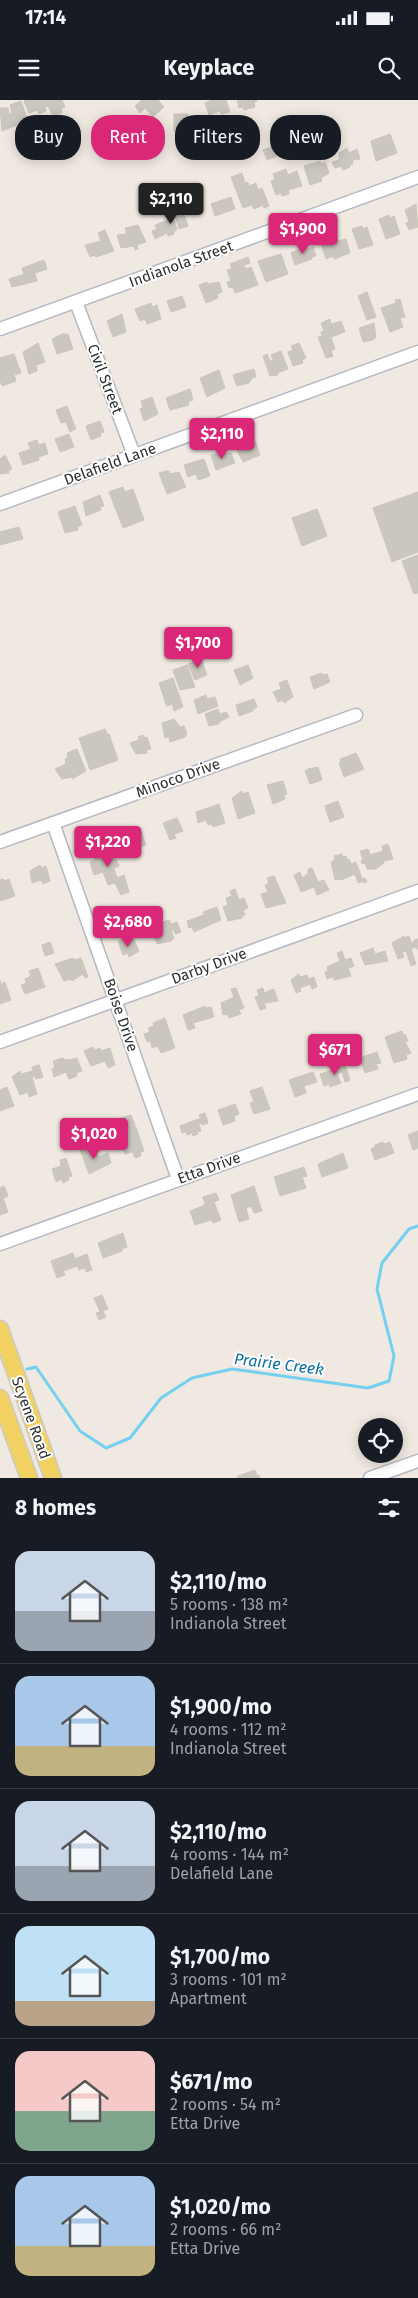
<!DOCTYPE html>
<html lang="en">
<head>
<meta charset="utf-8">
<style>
  :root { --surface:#171b24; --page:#20242c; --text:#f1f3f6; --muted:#9ea1a6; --line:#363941; --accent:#db2777 }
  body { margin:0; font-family:"Fira Sans",sans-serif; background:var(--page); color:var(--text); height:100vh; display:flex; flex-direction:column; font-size:19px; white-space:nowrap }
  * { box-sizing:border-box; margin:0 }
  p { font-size:16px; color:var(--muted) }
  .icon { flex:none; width:28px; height:28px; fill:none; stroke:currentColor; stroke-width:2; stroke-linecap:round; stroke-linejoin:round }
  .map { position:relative; height:1378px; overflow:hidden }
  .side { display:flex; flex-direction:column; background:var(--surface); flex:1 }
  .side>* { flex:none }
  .hud { position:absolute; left:15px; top:15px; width:389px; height:45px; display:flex; gap:10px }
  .tools { position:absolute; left:358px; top:1318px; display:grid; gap:10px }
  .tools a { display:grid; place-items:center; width:45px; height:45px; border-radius:50%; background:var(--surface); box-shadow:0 2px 12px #0003; font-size:25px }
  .price { position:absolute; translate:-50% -42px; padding:0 11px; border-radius:5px; background:var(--accent); color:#fff; font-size:16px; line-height:32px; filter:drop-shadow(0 1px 2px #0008) }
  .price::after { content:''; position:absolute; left:50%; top:30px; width:15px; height:11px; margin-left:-8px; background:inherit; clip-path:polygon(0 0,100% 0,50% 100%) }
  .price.active { background:#222; color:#fff }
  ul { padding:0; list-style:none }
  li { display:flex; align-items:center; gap:15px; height:125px; padding:0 15px }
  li+li { border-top:1px solid var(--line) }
  li span { display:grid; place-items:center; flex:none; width:140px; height:100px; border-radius:15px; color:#555 }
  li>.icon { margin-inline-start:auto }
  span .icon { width:60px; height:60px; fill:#fffc; stroke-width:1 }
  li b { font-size:21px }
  h2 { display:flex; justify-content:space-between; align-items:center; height:60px; padding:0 15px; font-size:21px }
  .tag { padding:0 18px; border-radius:20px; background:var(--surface); box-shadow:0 2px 12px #0003; font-size:18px; line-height:45px }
  .tag.active { background:var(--accent); color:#fff }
  .status { display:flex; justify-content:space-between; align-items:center; height:35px; padding:0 25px; background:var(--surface); direction:ltr }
  .status svg { height:14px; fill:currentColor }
  header { display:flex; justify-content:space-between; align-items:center; height:65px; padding:0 15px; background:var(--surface); font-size:22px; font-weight:700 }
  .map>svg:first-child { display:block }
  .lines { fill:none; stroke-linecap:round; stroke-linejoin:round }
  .stream { stroke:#75cff0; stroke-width:3 }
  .building { fill:#cbc7bf; stroke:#cbc5ba }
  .minor-casing { stroke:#b4b7c1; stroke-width:15 }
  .major-casing { stroke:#c9c9c9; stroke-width:19 }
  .minor { stroke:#fff; stroke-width:12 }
  .major { stroke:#f2d163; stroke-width:16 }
  .labels { text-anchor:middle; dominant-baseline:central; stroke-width:4; stroke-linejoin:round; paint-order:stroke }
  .street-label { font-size:15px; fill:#2e2e2e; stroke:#fff }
  .water-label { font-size:16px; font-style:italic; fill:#0d6fa3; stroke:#fff }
</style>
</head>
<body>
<div class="status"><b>17:14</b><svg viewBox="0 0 49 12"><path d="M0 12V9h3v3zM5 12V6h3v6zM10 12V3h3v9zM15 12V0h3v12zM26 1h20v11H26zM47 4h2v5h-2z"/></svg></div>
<header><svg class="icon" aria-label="menu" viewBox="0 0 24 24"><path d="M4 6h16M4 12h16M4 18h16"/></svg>Keyplace<svg class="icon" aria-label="search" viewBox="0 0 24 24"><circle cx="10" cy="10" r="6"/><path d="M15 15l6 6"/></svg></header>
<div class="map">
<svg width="418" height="1378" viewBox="0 0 418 1378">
  <rect width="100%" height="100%" fill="#efe9e1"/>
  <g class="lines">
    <path class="stream" d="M27,1269L36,1267L80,1331L106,1348L130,1338L161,1298L192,1278L232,1269L368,1288L389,1281L394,1256L377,1189L382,1163L409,1129L418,1126"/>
  </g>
  <path class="building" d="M27,0H62L65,7L61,9L62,13L53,16L48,6L45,7L46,11L39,14L37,10L29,13L24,1Z
    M142,0H158L164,7L153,17L145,8L140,13L135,6Z
    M212,0H226L230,12L221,14L220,11L209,15L205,3Z
    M237,0H257V1L254,2L255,7L244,10L243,7L239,8Z
    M21,1L28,21L19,24L16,21L17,25L2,31L0,8H8L9,14L12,13L10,5Z
    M174,14H188V19L199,20V30L174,31Z
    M390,34L397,53L376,61L371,41Z
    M285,42L289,51L267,60L263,50Z
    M347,48L349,53L357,49L360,59L352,60L353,64L349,65L350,67L343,70L341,66L335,68L332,62L339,60V53Z
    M320,61L321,64L325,62L329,73L321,78L322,81L310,85L304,66Z
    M286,69L288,75L297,71L302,86L288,90L289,94L282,96L281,93L276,95L271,81L275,79L273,74Z
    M242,73L245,83L248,82L249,86L256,83L258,90L262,88L269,106L264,108L263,105L254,109L252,105L243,108L231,77Z
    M231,97L235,109L215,116L211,104Z
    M416,104L418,127L409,130L406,123L409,122L405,110Z
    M182,109L188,126L179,129L176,118L174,119L177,130L173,132L174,134L168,136L167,133L155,139L152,131L157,129L155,125L168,120V117L175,116L173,112Z
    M389,115L390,118L394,116L400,134L386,139L379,119Z
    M138,125L146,142L137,145L138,149L135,150L134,146L121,148L117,135L127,134L125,128Z
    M362,126L363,129L367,127L373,145L359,149L352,129Z
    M105,130L114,151L96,157L95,155L90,157L85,145L101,141L98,133Z
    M328,138L329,141L337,138L338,141L346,139L350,153L334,159L333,156L326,159L320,141Z
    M307,146L308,149L313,147L316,156L312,157V159L295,165L291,153Z
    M281,154L288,174L266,182L258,161Z
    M248,157L250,163L244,165L246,169L251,167L258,185L235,193L233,187L229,188L227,182L231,181L227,170L232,169L230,164Z
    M44,160L47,169L35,173L37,181L12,187L9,179L24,174L22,168Z
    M207,182L208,184L219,182L222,192L217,194L218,198L206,203L199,185Z
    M367,192L376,217L367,220L358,196Z
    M182,196L186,207L171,212L167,201Z
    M400,199L405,217L400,218L403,227L390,232L381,208L396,203L395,200Z
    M151,203L152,207L157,205L161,219L147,224L145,219L140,221L135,209Z
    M122,214L126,232L113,237L107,221Z
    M330,219L331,224L341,221L345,232L331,237L335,249L331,250L333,256L326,258L318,237L322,236L321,232L324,231L321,223Z
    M374,223L376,237L373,240L363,242L359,228Z
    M62,234H68L73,249L57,254L52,239Z
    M38,243L45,262L36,265L37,271L29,274L23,252Z
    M299,243L306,258L302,260L303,263L293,266L288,252L293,250L291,246Z
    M281,251L288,269L277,273L278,275L270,276L263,256L267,254L270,261L273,260L271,255Z
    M14,254L21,273L14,275L16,281L2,286L0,280V258Z
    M254,269L256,277L252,278L249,283L237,286L233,275Z
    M219,270L225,288L207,297L200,278Z
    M190,289L193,300L188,302L189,305L170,310L166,298Z
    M152,297L158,314L144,321L140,309L143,308L141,301Z
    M67,306L76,329L70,332L66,322L61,323L56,310Z
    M100,321L104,332L100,333L101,336L91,340L86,326Z
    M69,334L74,347L60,352L55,339Z
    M37,340L39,345L45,343L48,354L38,357L39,360L23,365L19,353L31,349L28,343Z
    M255,341L260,355L243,362L235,346Z
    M222,352V354L231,353L235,363L216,370L211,355Z
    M5,355L12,369L8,371L9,373L0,374V359Z
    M204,359L210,376L198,380L196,374L188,377L184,365Z
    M166,371H169L170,374L179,372L186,387L167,394L159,373Z
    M123,387L125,392L133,389L144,420L123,428L109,392Z
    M418,392V452L392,462L373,408Z
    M100,395L104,406L100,407L101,410L86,416L83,402Z
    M75,406L82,425L77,427L78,430L65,433L58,412Z
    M317,409L327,436L302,446L292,418Z
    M19,427L23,439L0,445V432Z
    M418,455V493L414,494L402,461Z
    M201,559L207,575L195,580L188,564Z
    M187,565L195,587L180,590L173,570Z
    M248,565L253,578L240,585L234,570Z
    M322,573L323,575L327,574L330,582L314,589L310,577Z
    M173,578L183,607L174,611L172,604L167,606L166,604L159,583Z
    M287,580L293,597L284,603L283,600L278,602L273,592L281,589L279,583Z
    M206,595L207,599L215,597L218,606L198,614L194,600Z
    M254,599L257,607L253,609V611L239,616L236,605Z
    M218,609L220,614L226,612L229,617L219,622V624L209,626L205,614Z
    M174,619L180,627L184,626L187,634L185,637L170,642L169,637L165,638L162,623Z
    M105,629L107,634H109L118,660L90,670L79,638Z
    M143,635L145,638L147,637L151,649L146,650L147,653L136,654L130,643L139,640L138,637Z
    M77,649L86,671L72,679V677L62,679L55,669L66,664L65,659L68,658L67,653Z
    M356,653L364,669L344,677L339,663L341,662L340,659Z
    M318,667L322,680L310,684L305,671L308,669Z
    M283,681L287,694L284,695L285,699L273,704L267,685Z
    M242,691L243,694L248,692L255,713L238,719L232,698Z
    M338,701L344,717L330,722L325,706Z
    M219,704L225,723L213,727L211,724L208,725L206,720L198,723L196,712Z
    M177,718L183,731L174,734L176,738L170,740L163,723Z
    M141,731L146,745L129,750L124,737Z
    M105,743L111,761L116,759L119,766L114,768L117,778L124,775L129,792L121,795L115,783L108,785L103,772L94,775L90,762L95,760L91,748Z
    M388,744L393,759L383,761L384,763L376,769H367L365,763L362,764L361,761L363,760L360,751L368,749L370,755L383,751L382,746Z
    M342,754L343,757L346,756L347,760L349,759L351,764L356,762L362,779L365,778L367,782L363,783V781L358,783L355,774L341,780V779L335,780L331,762L335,760L334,756Z
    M40,765L41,768L46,766L50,781L43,784L41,780L32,783L30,771Z
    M312,768L318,782L324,780L329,790L317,795L314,787L301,792L294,775L300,772L302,778L308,774V769Z
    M274,776L286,803L266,808L261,794L268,792L265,785L269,783L267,778Z
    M3,779L4,781L9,779L15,796L0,801V780Z
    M235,789L239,800L244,798L248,808L243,810L245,815L242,816V818L228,821L223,807L228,805L226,798L232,796L230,791Z
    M217,807L221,820L194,832L192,827L189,828L187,821L204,815L203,812Z
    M169,820L171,824L177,822L181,832L175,834L174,830L171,831L174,838L171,841L157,844L152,830L156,828L155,825Z
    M404,836V838L409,836L412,845L414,840L418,839V850L416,847L411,849L416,864L411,866L406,851L402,852L404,857L398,859L392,843Z
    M124,839L126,843L134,840L139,851L129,857L128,853L123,855L118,841Z
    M50,842L54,853L45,856L42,845Z
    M373,848L375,854L385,851L388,861L365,865L360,853Z
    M342,851L345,860L351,858L354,866L348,868L351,876L334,880L333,877L327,879L325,872L328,871L327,867L340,861L337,853Z
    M73,858L74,860L81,858L88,877L85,878L83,874L72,881L71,879L64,881L55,864Z
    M38,868L45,887L25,894L21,885L26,883L25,879L31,876L29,871Z
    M299,874L300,877L307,875L309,879L314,877L317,887L312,889L310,884L300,888L301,891L296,893L291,880Z
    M0,880L1,884L5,882L11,900L0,904Z
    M236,888L244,908L239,910L241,914L229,918L228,914L223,915L221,903L234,897L231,889Z
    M263,888L264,893L274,889L278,901L264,903L266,908L260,910L255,897L259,896L257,890Z
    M205,906L206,908L211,907L214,917L193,923L195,928L188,930L183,915Z
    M165,918L175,948L161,953L158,946L152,948L150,941L147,942L144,934L150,932L148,928L154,926L153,923Z
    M402,931L403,935L405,934L408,941L405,942L411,953L406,955L407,959L394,963L385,937Z
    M92,947L96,950L100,948L101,951L110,948L115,965L108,968L105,961L91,966L84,951Z
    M377,952L381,963L376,964L378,969L365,973L359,958Z
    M63,958L64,960L68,959L69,960L77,958L82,971L76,973L77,976L69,979L66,972L54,977L52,969L55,968L53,961Z
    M344,962L350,980L345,982L342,972L337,974L341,983L330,987L329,984L324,986L320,974L339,968L338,965Z
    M39,965L43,977L36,979L34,976L32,977L37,994L29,997L28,992L20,995L12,977L20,971L21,974L33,971L32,967Z
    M313,972L317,982L304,986L306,993L295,997L289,980Z
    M7,987L14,1006L0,1011V990Z
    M262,987L270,1009L254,1014L250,1003L254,1002L250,991Z
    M235,1004L239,1014L234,1016L235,1021L223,1025L218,1010Z
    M205,1013L208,1023L202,1025L201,1023L199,1024L201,1031L197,1032L198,1034L193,1036L192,1033L187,1035L186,1032L182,1033L180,1026L198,1019L201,1020L199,1015Z
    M131,1015L135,1025L133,1026L136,1027L144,1051L140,1052L141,1056L135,1058L133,1052L125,1054L118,1034L126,1031L122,1018Z
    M418,1031V1048L413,1050L408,1035Z
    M383,1042L384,1044L390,1042L394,1053L375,1060L371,1049L375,1047V1045Z
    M88,1046L91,1055L96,1053L98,1057L108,1053L111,1063L89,1074L80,1049Z
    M343,1053L348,1068L322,1077L318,1064Z
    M66,1058L72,1076L68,1077L69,1080L63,1083L62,1079L56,1082L52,1069L61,1066L60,1060Z
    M304,1067L307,1076L302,1077L306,1088L280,1096L274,1077Z
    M4,1086L8,1096L3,1098L8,1112L0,1115V1088Z
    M254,1086L262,1111L254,1113L251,1106L246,1108L249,1119L239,1122L231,1095Z
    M216,1093L219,1100L214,1102L221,1120L213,1123L211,1120L195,1125L190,1111L205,1105L203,1097Z
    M123,1133L127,1147L122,1149V1151L103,1158L98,1143Z
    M73,1153L75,1159L87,1154L92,1170L86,1172L85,1168L79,1170L78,1166L63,1171L65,1175L57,1178L51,1161Z
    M102,1195L108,1209L103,1211L106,1217L99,1220L96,1213L100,1212L94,1198Z
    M255,1370L257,1376L259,1375L260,1378H238V1376Z"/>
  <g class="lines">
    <defs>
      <path id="minor" d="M76,202L134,355
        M0,229L418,77
        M0,404L418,252
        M53,723L178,1079
        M0,742L356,615
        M0,942L418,791
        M0,1144L418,994
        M370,1378L418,1361"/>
      <path id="major" d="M0,1229L53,1378
        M0,1298L29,1378"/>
    </defs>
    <use href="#minor" class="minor-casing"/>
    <use href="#major" class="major-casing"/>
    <use href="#minor" class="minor"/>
    <use href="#major" class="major"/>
  </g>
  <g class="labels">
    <g class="street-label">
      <text transform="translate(181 164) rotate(-20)">Indianola Street</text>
      <text transform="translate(105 279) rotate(69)">Civil Street</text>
      <text transform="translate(110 364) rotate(-20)">Delafield Lane</text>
      <text transform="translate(178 678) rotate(-20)">Minoco Drive</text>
      <text transform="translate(209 866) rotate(-20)">Darby Drive</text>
      <text transform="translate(121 915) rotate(71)">Boise Drive</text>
      <text transform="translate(209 1068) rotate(-20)">Etta Drive</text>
      <text transform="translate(31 1318) rotate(70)">Scyene Road</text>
    </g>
    <g class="water-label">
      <text transform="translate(279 1264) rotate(7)">Prairie Creek</text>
    </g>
  </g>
</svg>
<div class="tools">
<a><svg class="icon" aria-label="locate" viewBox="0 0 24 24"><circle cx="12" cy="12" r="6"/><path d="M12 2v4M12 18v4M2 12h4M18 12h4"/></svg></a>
</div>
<b class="price active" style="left:171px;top:125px">$2,110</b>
<b class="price" style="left:303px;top:155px">$1,900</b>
<b class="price" style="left:222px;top:360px">$2,110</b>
<b class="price" style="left:198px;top:569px">$1,700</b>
<b class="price" style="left:108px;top:768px">$1,220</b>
<b class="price" style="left:128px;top:848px">$2,680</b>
<b class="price" style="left:335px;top:976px">$671</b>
<b class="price" style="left:94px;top:1060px">$1,020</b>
<div class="hud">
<a class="tag">Buy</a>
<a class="tag active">Rent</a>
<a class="tag">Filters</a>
<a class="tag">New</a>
</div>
</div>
<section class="side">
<h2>8 homes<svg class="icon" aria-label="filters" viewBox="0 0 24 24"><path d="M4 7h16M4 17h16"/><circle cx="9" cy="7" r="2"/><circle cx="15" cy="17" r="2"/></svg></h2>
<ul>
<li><span style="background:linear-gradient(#c9d6e8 60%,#9aa5b1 0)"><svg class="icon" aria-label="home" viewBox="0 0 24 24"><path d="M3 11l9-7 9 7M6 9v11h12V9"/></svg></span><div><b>$2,110/mo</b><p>5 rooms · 138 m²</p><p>Indianola Street</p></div></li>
<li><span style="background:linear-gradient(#a9c7e8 70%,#c2b280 0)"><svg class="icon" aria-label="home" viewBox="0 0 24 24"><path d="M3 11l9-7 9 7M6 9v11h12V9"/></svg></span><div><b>$1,900/mo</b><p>4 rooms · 112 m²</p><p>Indianola Street</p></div></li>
<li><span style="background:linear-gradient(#c9d6e8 65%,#9aa5b1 0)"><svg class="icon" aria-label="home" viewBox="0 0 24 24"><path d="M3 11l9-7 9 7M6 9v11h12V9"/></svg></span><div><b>$2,110/mo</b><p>4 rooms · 144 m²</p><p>Delafield Lane</p></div></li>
<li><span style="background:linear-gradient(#bfe0f5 75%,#b9a48a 0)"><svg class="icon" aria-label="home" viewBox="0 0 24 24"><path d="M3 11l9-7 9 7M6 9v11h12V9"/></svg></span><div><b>$1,700/mo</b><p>3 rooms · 101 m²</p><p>Apartment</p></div></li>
<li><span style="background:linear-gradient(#f6c9c9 60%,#7fa58c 0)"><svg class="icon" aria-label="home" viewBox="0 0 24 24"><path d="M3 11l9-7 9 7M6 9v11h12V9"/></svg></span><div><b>$671/mo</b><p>2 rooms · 54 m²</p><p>Etta Drive</p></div></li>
<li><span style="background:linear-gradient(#a9c7e8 70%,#c2b280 0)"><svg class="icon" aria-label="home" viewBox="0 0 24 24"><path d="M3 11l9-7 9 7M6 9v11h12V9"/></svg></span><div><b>$1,020/mo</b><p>2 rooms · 66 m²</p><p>Etta Drive</p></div></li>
</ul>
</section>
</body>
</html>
